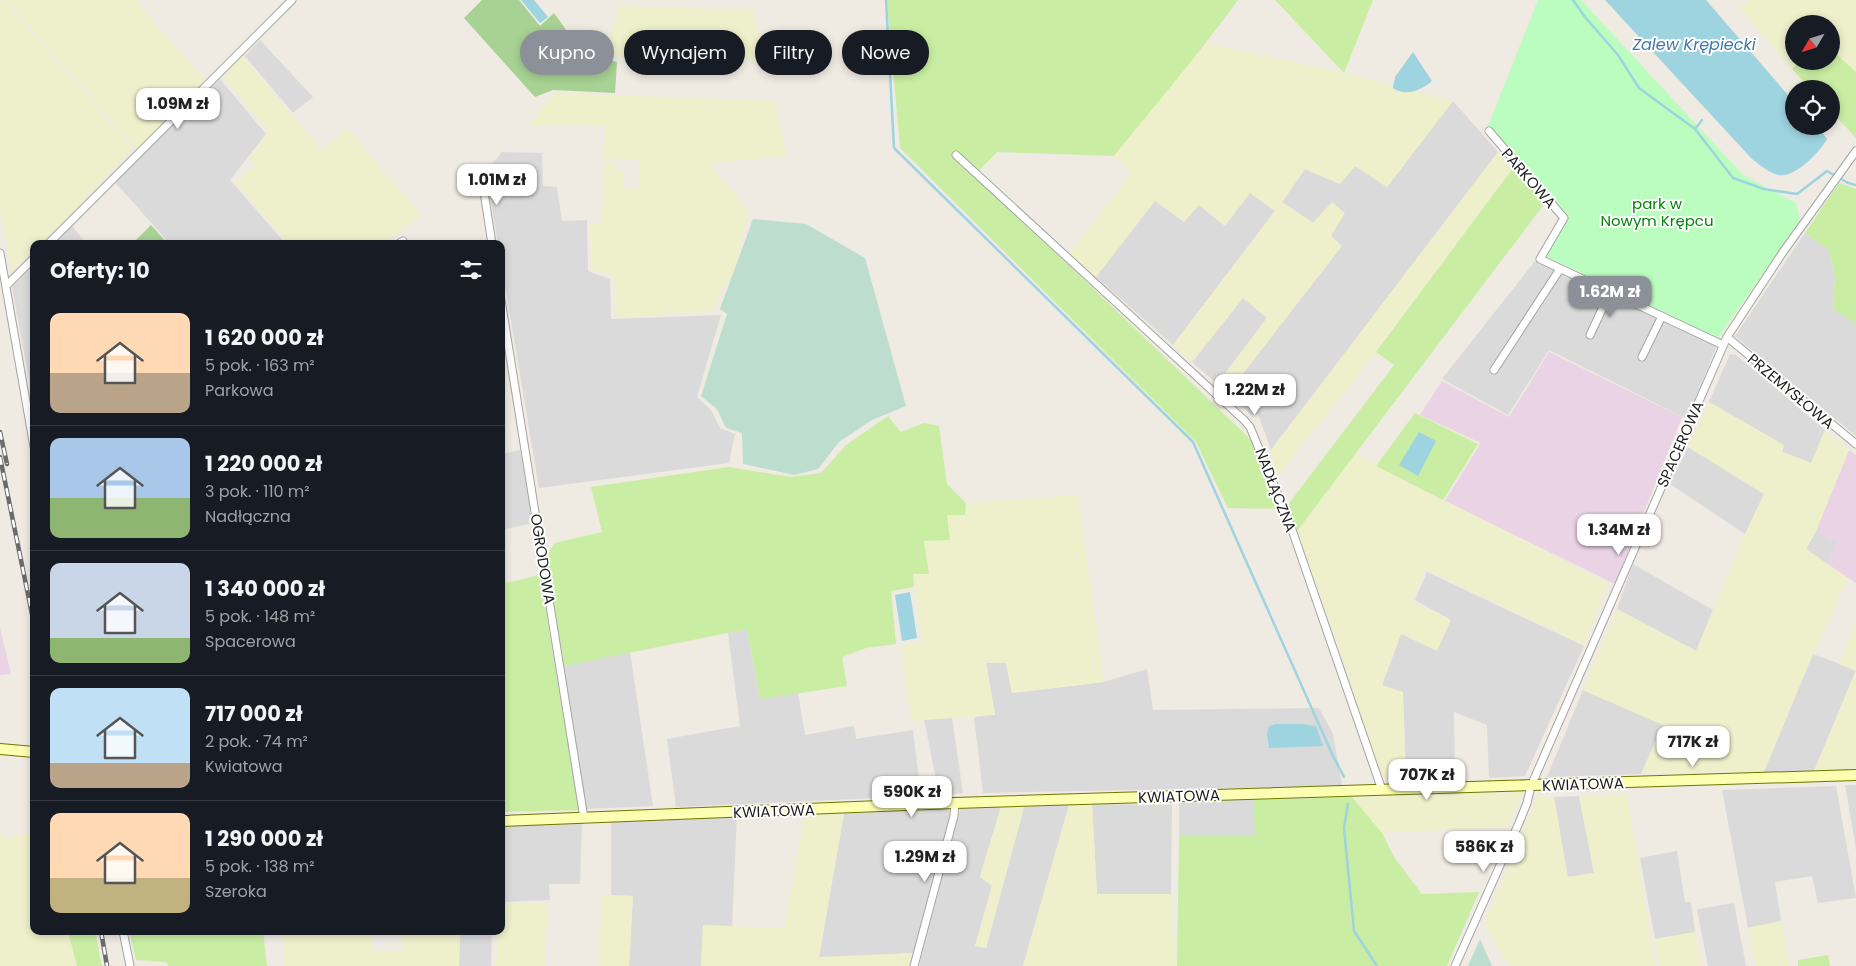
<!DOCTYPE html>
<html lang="pl">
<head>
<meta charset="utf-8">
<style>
  :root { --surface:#171b24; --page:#20242c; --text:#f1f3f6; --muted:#9ea1a6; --line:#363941; --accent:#8c9099 }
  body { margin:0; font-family:Poppins,sans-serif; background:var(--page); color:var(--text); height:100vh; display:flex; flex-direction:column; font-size:19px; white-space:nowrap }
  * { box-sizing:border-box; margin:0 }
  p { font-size:16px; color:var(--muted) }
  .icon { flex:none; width:28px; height:28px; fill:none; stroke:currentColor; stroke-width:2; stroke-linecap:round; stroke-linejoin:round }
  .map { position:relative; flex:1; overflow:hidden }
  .side { position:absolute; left:30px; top:240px; width:475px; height:695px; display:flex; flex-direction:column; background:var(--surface); border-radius:10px; box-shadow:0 2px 8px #0003 }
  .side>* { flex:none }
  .banner { position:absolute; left:520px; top:30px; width:475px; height:45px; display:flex; gap:10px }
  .needle { width:32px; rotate:231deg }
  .controls { position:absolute; left:1785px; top:15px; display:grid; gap:10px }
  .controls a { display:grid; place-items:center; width:55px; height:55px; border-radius:50%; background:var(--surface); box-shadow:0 2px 8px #0003; font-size:25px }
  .price { position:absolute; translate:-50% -42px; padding:0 11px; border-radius:10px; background:#fff; color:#222; font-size:16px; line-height:32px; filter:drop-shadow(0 1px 2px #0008) }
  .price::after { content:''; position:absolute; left:50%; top:30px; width:15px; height:11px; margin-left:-8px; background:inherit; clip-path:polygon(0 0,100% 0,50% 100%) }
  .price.current { background:var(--accent); color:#fff }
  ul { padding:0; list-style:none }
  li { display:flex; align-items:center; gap:15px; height:125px; padding:0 20px }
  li+li { border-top:1px solid var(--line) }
  li span { display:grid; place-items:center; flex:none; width:140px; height:100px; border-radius:10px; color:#555 }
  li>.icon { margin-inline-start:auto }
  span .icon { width:60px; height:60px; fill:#fffc; stroke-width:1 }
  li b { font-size:21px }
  h2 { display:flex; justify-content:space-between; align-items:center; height:60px; padding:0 20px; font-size:21px }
  .tag { padding:0 18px; border-radius:22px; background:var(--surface); box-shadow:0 2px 8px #0003; font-size:18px; line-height:45px }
  .tag.current { background:var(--accent); color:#fff }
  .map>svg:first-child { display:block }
  .residential { fill:#dbdada }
  .industrial { fill:#e9d3e5 }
  .farmland { fill:#eef0cb }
  .grass { fill:#c9eea3 }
  .forest { fill:#a7d293 }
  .wetland { fill:#bddece }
  .park { fill:#bafdbe }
  .water { fill:#9ed3e0 }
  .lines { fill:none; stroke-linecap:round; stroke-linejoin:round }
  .stream { stroke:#9ed3e0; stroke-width:2.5 }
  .street-casing { stroke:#a4a4a4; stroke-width:9 }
  .secondary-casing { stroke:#6d7800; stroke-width:12 }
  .street { stroke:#fff; stroke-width:7 }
  .secondary { stroke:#fcfeb1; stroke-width:10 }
  .rail-casing { stroke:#6b6b6b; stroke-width:4.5 }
  .rail { stroke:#fff; stroke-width:2.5; stroke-dasharray:8; stroke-linecap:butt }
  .labels { text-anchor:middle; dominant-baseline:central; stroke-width:4; stroke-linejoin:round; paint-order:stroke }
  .street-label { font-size:15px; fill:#1d1d1d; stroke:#fff }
  .park-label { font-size:15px; fill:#03830b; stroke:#fff }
  .water-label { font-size:16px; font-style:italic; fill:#4078ab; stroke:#fff }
</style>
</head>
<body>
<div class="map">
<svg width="1856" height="966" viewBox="0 0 1856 966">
  <rect width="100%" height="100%" fill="#efeae2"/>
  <path class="residential" d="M260,40L313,97L293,113L245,56Z
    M220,79L266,134L230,180L286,244H170L115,182Z
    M1453,101L1498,152L1271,450L1258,414L1251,415L1228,393L1341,246L1331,236L1333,203L1313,223L1282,202L1305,169L1340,184L1355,166L1387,187Z
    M502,152L542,153L543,186L557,187L562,221L587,220L588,271L610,279L611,319L721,315L697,397L711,410L720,428L735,434L729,463L539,488L501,261V244H498L486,171Z
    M1250,192L1275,211L1173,345L1096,277L1155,200L1199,205L1225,226Z
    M72,226L87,244H55Z
    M1805,233L1829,250L1835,278L1833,309L1856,324V436L1735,336Z
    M1535,261L1717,345L1687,419L1549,350L1508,415L1442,379Z
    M34,265V407L12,287Z
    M1243,298L1267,318L1217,384L1192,362Z
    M1730,354L1736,355L1825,430L1812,463L1782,452L1784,445L1709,402Z
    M1688,447L1764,494L1745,534L1670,484Z
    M520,450L533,523L501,530V454Z
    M1816,531L1838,542L1827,564L1806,549Z
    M1633,564L1713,610L1696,651L1617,609Z
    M1427,572L1584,646L1525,776L1489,778L1487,725L1454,712L1455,779L1406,780L1403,693L1382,685L1401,634L1451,620L1415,600Z
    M747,629L760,699L798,693L805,735L854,726L856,739L913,730L921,796L676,807L667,739L740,726L728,633Z
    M630,652L653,806L586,809L564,666Z
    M1813,654L1856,670L1814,771L1763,774Z
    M986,663H1006L1012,693L1104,682L1147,669L1153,710L1319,708L1333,734L1342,786L983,793L974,717L995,714Z
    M1583,690L1663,725L1641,774L1547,777Z
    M952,718L963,793L939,795L924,719Z
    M1845,785H1856V849Z
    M1836,786L1856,898L1818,903L1812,876L1775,882L1781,921L1748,928L1722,790Z
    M1579,796L1594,873L1567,877L1554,797Z
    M1179,800H1253L1256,836H1179Z
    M1092,804L1172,805L1171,894L1097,895Z
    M1069,805L1023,966H919L961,806L1001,807L980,876L992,886L975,946L986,948L1024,807Z
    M948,809L952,814L914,953L819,958L844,813Z
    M737,815L732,926L703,925L701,966H629L633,896L611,895V820Z
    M582,821L580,884H549L550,900L501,902V826Z
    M1677,851L1685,902H1691L1695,932L1655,939L1640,858Z
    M1734,903L1746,966H1708L1697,909Z
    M460,931H492L491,966H459Z"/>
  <path class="industrial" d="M1549,352L1682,417L1615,584L1445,501L1481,443L1420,415L1442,381L1509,417Z
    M1849,450L1856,455V583L1827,564L1838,542L1816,531Z
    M0,628L11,674L0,675Z"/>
  <path class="farmland" d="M0,0H3L133,149L40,244H34V250L12,272L0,209Z
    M6,0H135L206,82L137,150Z
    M1749,0H1856V72L1831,49V24H1794V61H1800L1792,69L1740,9Z
    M620,6L753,10L765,61L605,55Z
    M1207,43L1344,73L1453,101L1387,187L1355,166L1340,184L1305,169L1282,202L1313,223L1332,202L1345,213L1331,236L1342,246L1228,393L1217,384L1267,318L1243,298L1192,362L1173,345L1275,211L1250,193L1225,226L1199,205L1184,222L1155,201L1096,277L1069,254L1132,172L1114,156L1173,82Z
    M240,54L321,150L347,128L421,215L383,244H289L235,182L256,165L249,158L269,132L224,78Z
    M554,93L775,101L787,156L708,163L749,211L734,270L712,311L616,318L614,278L592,269L590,223L602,224L603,162L614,161L615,170L623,172L624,187L640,189L639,162L635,159L603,158L606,126L529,125Z
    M1498,152L1513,168L1376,352L1276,477L1271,450Z
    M1709,402L1784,445L1782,452L1811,463L1825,430L1849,450L1816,531L1806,549L1848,578L1813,654L1763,774L1698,772L1641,774L1663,725L1583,690L1617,609L1696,651L1745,534L1764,494L1688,447Z
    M1357,452L1376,466L1608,583L1584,645L1425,569L1412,602L1451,620L1437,651L1401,634L1382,685L1403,692L1406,780H1382L1348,674L1297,531Z
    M1078,495L1104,682L1012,693L1006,663H986L995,715L911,721L901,645L922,642L913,574H929L924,541L947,515H965L966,503Z
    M1856,622V770L1814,771L1856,671L1839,664Z
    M1523,792L1508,826L1382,833L1352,797Z
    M1627,794L1655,966H1512L1506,960L1484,925L1537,796L1554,797L1568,877L1594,873L1579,796Z
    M1092,804L1097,894H1171L1177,966H1023L1069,805Z
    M1001,807H1024L986,948L975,946L992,886L980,877Z
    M844,813L819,957L914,953L910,966H701L703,925L784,928L805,814Z
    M0,829L4,839L34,832V931H68L77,966H0Z
    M602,895L633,896L629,966H599Z
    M501,903H548L545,966H496L498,931H501Z
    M1781,921L1790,966H1755L1748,928Z
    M283,931H371L373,952L401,951V931H460L459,966H283Z
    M1695,932L1701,966H1659L1655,939Z"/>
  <path class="grass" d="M887,0H1238C1199,54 1156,104 1114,156L997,152L975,175L1251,440L1280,509L1228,508L1196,442L900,148Z
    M1275,0H1373L1344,73Z
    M1831,49L1856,72V138L1831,111V89H1810L1792,69L1800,61H1831Z
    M1513,168L1545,203L1297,531L1287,506L1394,365L1376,352Z
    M1839,183L1856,189V324L1833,309L1835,278L1829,250L1805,233Z
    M1415,413L1478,444L1443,500L1376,466Z
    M888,416L901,432L924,423L939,426L947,484L966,503L965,515H947L950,540L924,541L929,574H913L914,587L891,591L896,644L866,648L842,657L847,686L760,699L747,629L564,666L545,557L555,543L602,532L591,487L729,467L791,477L821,473L846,445Z
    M540,575L572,769L581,810L501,812V584Z
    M1352,797L1382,833L1394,857L1422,894L1479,892L1447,966H1177L1179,836L1255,835L1253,800Z
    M68,931H95L102,966H77Z
    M129,931H263L267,966H168L167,962L136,960Z
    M1828,955L1830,966H1798V960Z"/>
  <path class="forest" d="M482,0H519L540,26L554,13L577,45L586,53L617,62L615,93L553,90L535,97L464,18Z
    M151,225L168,244L134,242Z"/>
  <path class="wetland" d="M753,219L806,224L865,258L906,406L872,420L839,442L818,469L794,475L743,464L742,433L726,428L717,409L701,396L727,314L720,309Z
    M1480,939L1492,966H1468Z"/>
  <path class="park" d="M1538,0H1581L1743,175L1796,203L1800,220L1718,338L1545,256L1569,216L1488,126Z"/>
  <path class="water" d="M521,0H534L548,17L540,23Z
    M1605,0H1706L1794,102V126H1817L1827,139C1820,152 1795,178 1779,175C1769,173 1760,165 1752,159Z
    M1413,52L1432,81C1422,90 1406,97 1393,88L1395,77Z
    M1419,432L1436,441L1418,476L1399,465Z
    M910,592L917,638L902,641L895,595Z
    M1276,724H1301L1316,726L1323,746L1269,748L1267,734L1269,726Z"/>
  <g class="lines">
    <path class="stream" d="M886,0L894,148L1193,442L1333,756L1344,777
      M1573,0L1585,17L1618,55L1639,88L1695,129L1733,178L1764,189L1797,194L1827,171L1848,183L1856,185
      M1695,129L1702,120
      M1348,804L1344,828L1354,931L1377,966"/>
    <defs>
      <path id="street" d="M1489,131L1564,218L1540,259L1723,345
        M956,155L1244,420L1250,427L1290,524L1382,790
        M481,172L492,244
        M48,244L292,0
        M398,244L403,241
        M0,253L34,447
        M6,286L34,258
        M501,300L584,818
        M1590,335L1610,292
        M1727,337L1856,444
        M1642,357L1662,316
        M1494,370L1560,269
        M123,931L130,966
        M914,966L954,816L955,803
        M1455,966L1519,823L1527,803L1531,786L1727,337L1783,252L1856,151"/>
      <path id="secondary" d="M0,749L34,752
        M501,821L955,803L1856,775"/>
    </defs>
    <use href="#street" class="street-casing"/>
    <use href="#secondary" class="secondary-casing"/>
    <use href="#street" class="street"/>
    <use href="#secondary" class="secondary"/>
    <defs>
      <path id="rail" d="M0,432L7,464
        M0,457L34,624
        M101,931L107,966"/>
    </defs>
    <use href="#rail" class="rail-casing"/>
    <use href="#rail" class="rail"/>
  </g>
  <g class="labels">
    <g class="street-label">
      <text transform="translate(1529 178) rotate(49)">PARKOWA</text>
      <text transform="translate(1791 391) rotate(40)">PRZEMYSŁOWA</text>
      <text transform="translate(1680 444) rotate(-66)">SPACEROWA</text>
      <text transform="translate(1276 490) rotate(69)">NADŁĄCZNA</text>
      <text transform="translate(543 559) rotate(81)">OGRODOWA</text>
      <text transform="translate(1583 784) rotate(-2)">KWIATOWA</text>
      <text transform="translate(1179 796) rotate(-2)">KWIATOWA</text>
      <text transform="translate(774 811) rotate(-2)">KWIATOWA</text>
    </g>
    <g class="park-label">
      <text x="1657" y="203">park w<tspan x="1657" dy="17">Nowym Krępcu</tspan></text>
    </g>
    <g class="water-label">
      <text x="1694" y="44">Zalew Krępiecki</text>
    </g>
  </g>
</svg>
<div class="controls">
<a><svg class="needle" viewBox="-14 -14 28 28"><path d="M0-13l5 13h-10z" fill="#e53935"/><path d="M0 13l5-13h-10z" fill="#9ea1a6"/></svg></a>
<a><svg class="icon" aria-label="locate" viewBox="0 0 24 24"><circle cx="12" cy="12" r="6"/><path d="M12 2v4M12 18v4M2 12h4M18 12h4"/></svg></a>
</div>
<b class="price" style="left:178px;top:130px">1.09M zł</b>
<b class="price" style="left:497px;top:206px">1.01M zł</b>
<b class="price current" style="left:1610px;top:318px">1.62M zł</b>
<b class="price" style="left:1255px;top:416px">1.22M zł</b>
<b class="price" style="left:1619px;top:556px">1.34M zł</b>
<b class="price" style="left:1693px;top:768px">717K zł</b>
<b class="price" style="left:1427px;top:801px">707K zł</b>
<b class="price" style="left:912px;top:818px">590K zł</b>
<b class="price" style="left:1484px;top:873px">586K zł</b>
<b class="price" style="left:925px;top:883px">1.29M zł</b>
<div class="banner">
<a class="tag current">Kupno</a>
<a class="tag">Wynajem</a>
<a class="tag">Filtry</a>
<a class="tag">Nowe</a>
</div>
<section class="side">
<h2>Oferty: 10<svg class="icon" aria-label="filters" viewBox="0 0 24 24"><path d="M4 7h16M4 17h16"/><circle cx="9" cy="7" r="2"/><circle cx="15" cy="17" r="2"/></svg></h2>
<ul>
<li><span style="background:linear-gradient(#ffd9b3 60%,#b9a48a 0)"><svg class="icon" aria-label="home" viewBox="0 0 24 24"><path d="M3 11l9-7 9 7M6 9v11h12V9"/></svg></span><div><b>1 620 000 zł</b><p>5 pok. · 163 m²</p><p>Parkowa</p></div></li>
<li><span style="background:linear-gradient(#a9c7e8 60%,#8fb573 0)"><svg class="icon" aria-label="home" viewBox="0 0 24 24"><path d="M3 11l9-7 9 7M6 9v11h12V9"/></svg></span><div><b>1 220 000 zł</b><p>3 pok. · 110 m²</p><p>Nadłączna</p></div></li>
<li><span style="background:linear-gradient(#c9d6e8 75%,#8fb573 0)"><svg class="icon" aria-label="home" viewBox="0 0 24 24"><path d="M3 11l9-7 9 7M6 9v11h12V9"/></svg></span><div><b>1 340 000 zł</b><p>5 pok. · 148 m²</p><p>Spacerowa</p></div></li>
<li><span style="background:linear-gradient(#bfe0f5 75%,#b9a48a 0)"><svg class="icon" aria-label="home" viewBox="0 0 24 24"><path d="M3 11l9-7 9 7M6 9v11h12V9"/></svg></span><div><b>717 000 zł</b><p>2 pok. · 74 m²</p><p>Kwiatowa</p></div></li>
<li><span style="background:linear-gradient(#ffd9b3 65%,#c2b280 0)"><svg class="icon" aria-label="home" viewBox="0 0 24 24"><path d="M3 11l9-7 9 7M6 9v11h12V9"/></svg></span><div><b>1 290 000 zł</b><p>5 pok. · 138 m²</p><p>Szeroka</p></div></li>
</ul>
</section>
</div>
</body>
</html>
